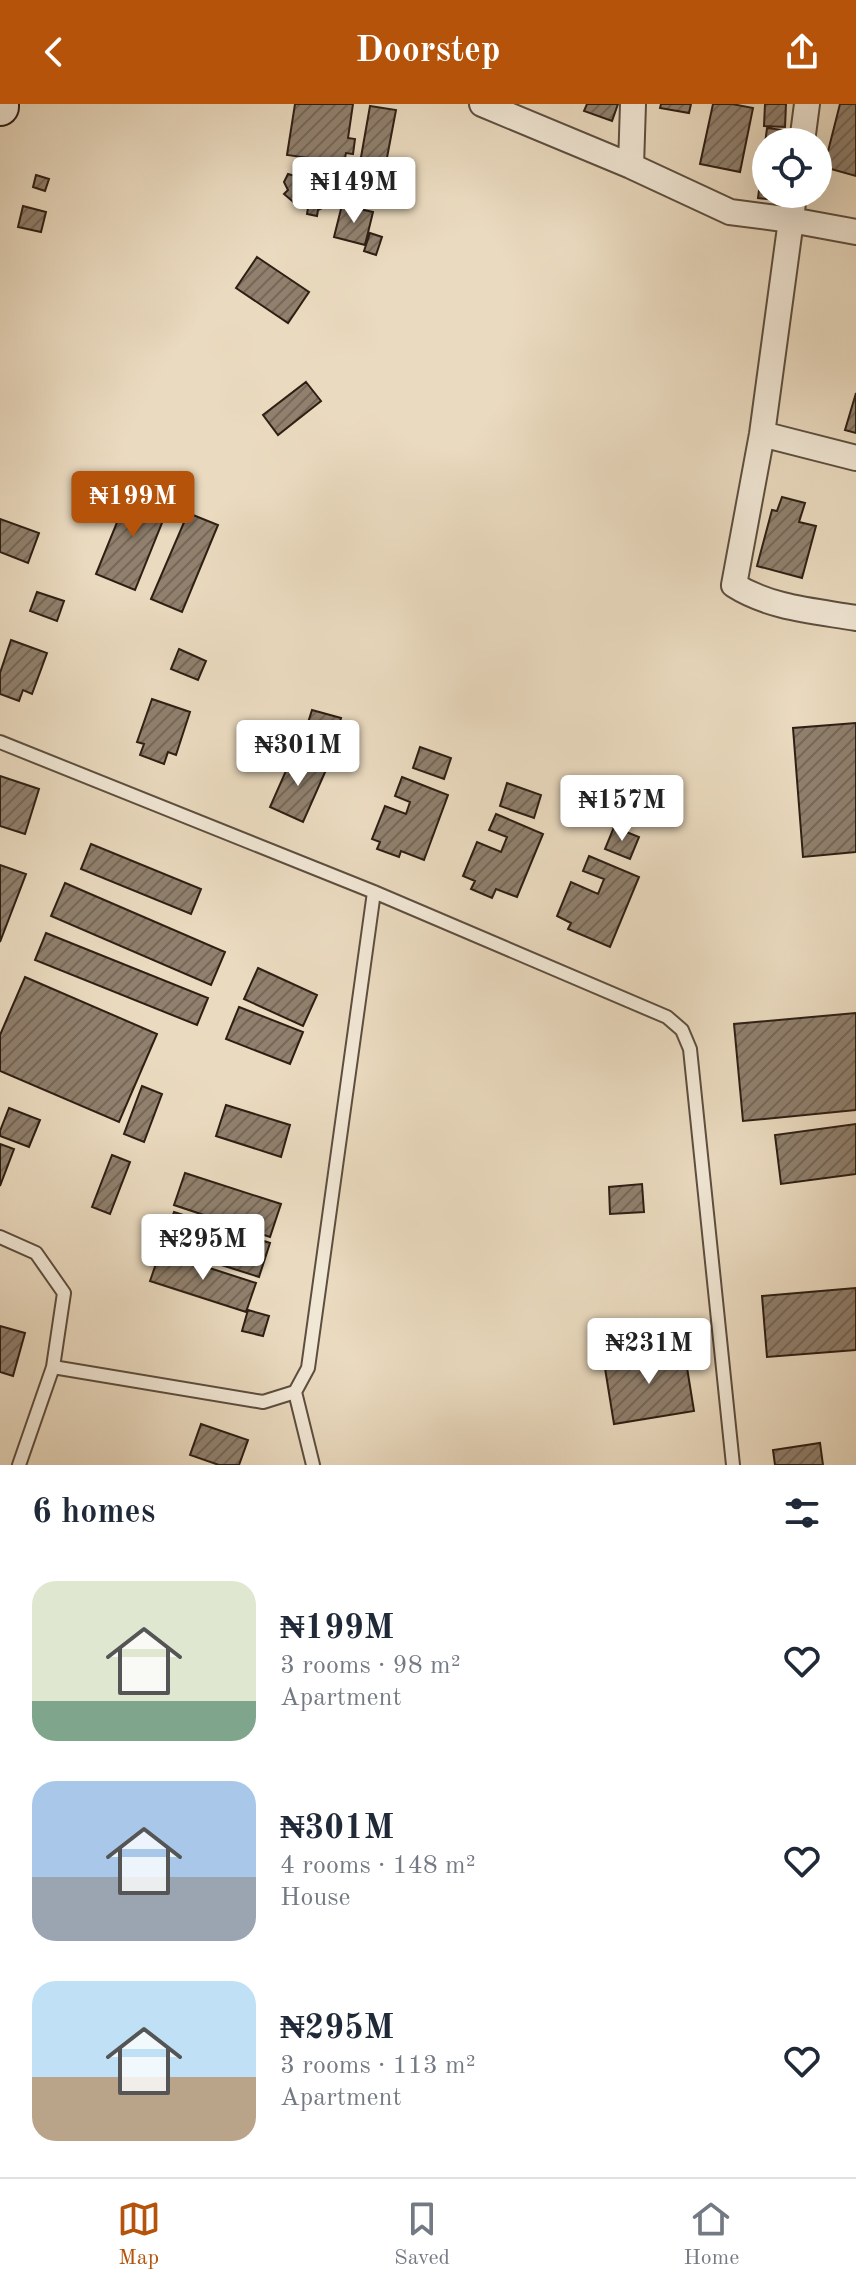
<!DOCTYPE html>
<html lang="en">
<head>
<meta charset="utf-8">
<style>
  :root { --surface:#fff; --page:#f6f6f7; --text:#1f2937; --muted:#747a83; --line:#e0e1e3; --accent:#b45309 }
  body { margin:0; font-family:"Old Standard TT",serif; background:var(--page); color:var(--text); height:100vh; display:flex; flex-direction:column; font-size:30px; white-space:nowrap }
  * { box-sizing:border-box; margin:0 }
  p { font-size:26px; color:var(--muted) }
  .icon { flex:none; width:44px; height:44px; fill:none; stroke:currentColor; stroke-width:2; stroke-linecap:round; stroke-linejoin:round }
  .map { position:relative; height:1361px; overflow:hidden }
  .sheet { display:flex; flex-direction:column; background:var(--surface); flex:1 }
  .sheet>* { flex:none }
  .tools { position:absolute; left:752px; top:24px; display:grid; gap:16px }
  .tools a { display:grid; place-items:center; width:80px; height:80px; border-radius:50%; background:var(--surface); box-shadow:0 8px 32px #0002; font-size:40px }
  .price { position:absolute; translate:-50% -68px; padding:0 18px; border-radius:8px; background:#fff; color:#222; font-size:26px; line-height:52px; filter:drop-shadow(0 2px 4px #0008) }
  .price::after { content:''; position:absolute; left:50%; top:48px; width:24px; height:18px; margin-left:-12px; background:inherit; clip-path:polygon(0 0,100% 0,50% 100%) }
  .price.on { background:var(--accent); color:#fff }
  ul { padding:0; list-style:none }
  li { display:flex; align-items:center; gap:24px; height:200px; padding:0 32px }
  li span { display:grid; place-items:center; flex:none; width:224px; height:160px; border-radius:24px; color:#555 }
  li>.icon { margin-inline-start:auto }
  span .icon { width:96px; height:96px; fill:#fffc; stroke-width:1 }
  li b { font-size:34px }
  h2 { display:flex; justify-content:space-between; align-items:center; height:96px; padding:0 32px; font-size:34px }
  header { display:flex; justify-content:space-between; align-items:center; height:104px; padding:0 32px; background:var(--accent); color:#fff; font-size:36px; font-weight:700 }
  .dock { display:flex; justify-content:space-around; align-items:center; height:112px; border-top:2px solid var(--line); background:var(--surface); font-size:22px; color:var(--muted) }
  .dock a { display:grid; justify-items:center; gap:4px }
  .dock .on { color:var(--accent) }
  .map>svg:first-child { display:block }
  .building { fill:url(#building-hatch); stroke:#2e1f14; stroke-width:2 }
  .lines { fill:none; stroke-linecap:round; stroke-linejoin:round }
  .service-casing { stroke:#5d4e3f; stroke-width:16 }
  .minor-casing { stroke:#5d4e3f; stroke-width:28 }
  .secondary-casing { stroke:#2e1f14; stroke-width:40 }
  .service { stroke:#f1e7d5; stroke-width:12 }
  .minor { stroke:#f1e7d5; stroke-width:24 }
  .secondary { stroke:#f1e7d5; stroke-width:36 }
</style>
</head>
<body>
<header><svg class="icon" aria-label="back" viewBox="0 0 24 24"><path d="M15 5l-7 7 7 7"/></svg>Doorstep<svg class="icon" aria-label="share" viewBox="0 0 24 24"><path d="M12 15V3M7 8l5-5 5 5M5 13v7h14v-7"/></svg></header>
<div class="map">
<svg width="856" height="1361" viewBox="0 0 856 1361">
  <defs>
    <pattern id="building-hatch" width="6" height="6" patternUnits="userSpaceOnUse" patternTransform="scale(2)"><rect width="6" height="6" fill="#90806d"/><path d="M-1 1l2-2M0 6l6-6M5 7l2-2" fill="none" stroke="#766858"/></pattern>
  </defs>
  <rect width="100%" height="100%" fill="#eadabf"/>
  <filter id="stains"><feTurbulence type="fractalNoise" baseFrequency=".0025" numOctaves="4"/><feColorMatrix values="0 0 0 0 .2 0 0 0 0 .09 0 0 0 0 .02 0 0 0 .5 -.17"/></filter>
  <radialGradient id="worn" r=".72"><stop offset=".6" stop-color="#630" stop-opacity="0"/><stop offset="1" stop-color="#630" stop-opacity=".3"/></radialGradient>
  <path class="building" d="M295,0H353L348,34L355,35L353,50L346,49L344,59L287,51Z
    M587,0H618L612,17L584,7Z
    M661,0H691L689,9L660,4Z
    M713,0H732L753,4L740,68L700,60Z
    M765,0H786L785,23L764,22Z
    M840,0H856V72L824,63Z
    M370,2L396,6L382,80L357,76Z
    M767,24L783,26L782,38H766V90H776L775,96L758,94Z
    M299,61L309,65L323,64L330,71L331,83L324,91L328,101L318,106L317,112L307,110L308,104L302,98L298,102L284,90L288,86L284,78L288,70L295,72Z
    M36,71L49,75L45,87L33,83Z
    M342,101L373,108L365,141L334,133Z
    M23,102L46,108L41,128L18,123Z
    M370,129L382,133L376,151L364,147Z
    M257,153L309,188L288,219L236,184Z
    M306,278L321,297L278,331L263,311Z
    M856,289V329L845,326Z
    M131,384L170,399L135,486L96,470Z
    M782,393L805,399L799,418L816,422L802,474L757,462L772,406L777,407Z
    M188,409L218,421L182,508L151,495Z
    M0,415L39,429L28,459L0,448Z
    M37,488L64,497L57,517L30,507Z
    M11,536L47,549L32,590L23,586L19,597L0,590V569Z
    M179,545L206,557L198,576L171,565Z
    M152,595L190,608L176,651L168,648L164,660L140,651L144,640L137,638Z
    M312,606L341,614L336,633L306,625Z
    M856,619V748L803,753L793,624Z
    M420,643L451,654L444,675L413,664Z
    M293,651L326,666L303,718L270,703Z
    M0,672L39,685L25,730L0,722Z
    M402,673L448,691L424,756L401,747L399,753L377,745L380,738L372,735L385,702L406,710L410,698L395,692Z
    M507,679L541,691L534,714L500,702Z
    M496,710L543,730L517,793L496,785L492,794L471,785L475,777L463,772L477,738L501,748L507,733L489,726Z
    M614,723L639,733L630,755L605,745Z
    M91,740L201,785L191,810L81,765Z
    M589,752L639,773L610,843L568,825L571,819L557,812L571,778L598,790L604,775L583,767Z
    M0,761L26,770L0,838Z
    M65,779L225,848L211,881L51,812Z
    M46,829L208,894L197,921L35,856Z
    M258,864L317,891L303,922L244,895Z
    M25,873L157,930L119,1018L0,967V931Z
    M239,903L303,928L290,960L226,935Z
    M856,909V1006L743,1017L734,920Z
    M142,982L162,990L144,1038L124,1030Z
    M226,1001L290,1021L281,1053L216,1032Z
    M9,1004L40,1016L29,1043L0,1032V1027Z
    M856,1020V1070L781,1080L775,1031Z
    M0,1040L14,1045L0,1082Z
    M112,1051L130,1058L110,1110L92,1103Z
    M185,1069L281,1100L270,1133L174,1101Z
    M642,1080L644,1108L610,1110L609,1083Z
    M174,1108L270,1139L259,1173L162,1142Z
    M160,1148L256,1179L246,1208L150,1177Z
    M856,1184V1246L767,1253L762,1192Z
    M248,1206L269,1212L263,1232L242,1227Z
    M0,1222L25,1229L13,1272L0,1268Z
    M684,1245L694,1307L614,1320L604,1258Z
    M201,1320L248,1336L239,1361H219L190,1351Z
    M820,1339L823,1361H775L773,1346Z"/>
  <g class="lines">
    <defs>
      <path id="service" d="M0,638L374,788L667,913L682,926L690,945L733,1361
        M0,1133L36,1149L64,1189L53,1263L19,1361
        M53,1263L263,1298L295,1288L308,1264L374,788
        M295,1288L313,1361"/>
      <path id="minor" d="M482,0L631,62L730,108L791,116L762,330L734,481C770,504 815,507 856,514
        M802,38L807,0
        M631,62L633,0
        M794,90L791,116L856,128
        M762,330L856,354"/>
      <path id="secondary" d="M0,3V0"/>
    </defs>
    <use href="#service" class="service-casing"/>
    <use href="#minor" class="minor-casing"/>
    <use href="#secondary" class="secondary-casing"/>
    <use href="#service" class="service"/>
    <use href="#minor" class="minor"/>
    <use href="#secondary" class="secondary"/>
  </g>
  <rect width="100%" height="100%" filter="url(#stains)"/>
  <rect width="100%" height="100%" fill="url(#worn)"/>
</svg>
<div class="tools">
<a><svg class="icon" aria-label="locate" viewBox="0 0 24 24"><circle cx="12" cy="12" r="6"/><path d="M12 2v4M12 18v4M2 12h4M18 12h4"/></svg></a>
</div>
<b class="price" style="left:354px;top:121px">₦149M</b>
<b class="price on" style="left:133px;top:435px">₦199M</b>
<b class="price" style="left:298px;top:684px">₦301M</b>
<b class="price" style="left:622px;top:739px">₦157M</b>
<b class="price" style="left:203px;top:1178px">₦295M</b>
<b class="price" style="left:649px;top:1282px">₦231M</b>
</div>
<section class="sheet">
<h2>6 homes<svg class="icon" aria-label="filters" viewBox="0 0 24 24"><path d="M4 7h16M4 17h16"/><circle cx="9" cy="7" r="2"/><circle cx="15" cy="17" r="2"/></svg></h2>
<ul>
<li><span style="background:linear-gradient(#dfe7d0 75%,#7fa58c 0)"><svg class="icon" aria-label="home" viewBox="0 0 24 24"><path d="M3 11l9-7 9 7M6 9v11h12V9"/></svg></span><div><b>₦199M</b><p>3 rooms · 98 m²</p><p>Apartment</p></div><svg class="icon" aria-label="heart" viewBox="0 0 24 24"><path d="M12 20l-8-8c-3-5 5-10 8-4 3-6 11-1 8 4z"/></svg></li>
<li><span style="background:linear-gradient(#a9c7e8 60%,#9aa5b1 0)"><svg class="icon" aria-label="home" viewBox="0 0 24 24"><path d="M3 11l9-7 9 7M6 9v11h12V9"/></svg></span><div><b>₦301M</b><p>4 rooms · 148 m²</p><p>House</p></div><svg class="icon" aria-label="heart" viewBox="0 0 24 24"><path d="M12 20l-8-8c-3-5 5-10 8-4 3-6 11-1 8 4z"/></svg></li>
<li><span style="background:linear-gradient(#bfe0f5 60%,#b9a48a 0)"><svg class="icon" aria-label="home" viewBox="0 0 24 24"><path d="M3 11l9-7 9 7M6 9v11h12V9"/></svg></span><div><b>₦295M</b><p>3 rooms · 113 m²</p><p>Apartment</p></div><svg class="icon" aria-label="heart" viewBox="0 0 24 24"><path d="M12 20l-8-8c-3-5 5-10 8-4 3-6 11-1 8 4z"/></svg></li>
</ul>
</section>
<nav class="dock">
<a class="on"><svg class="icon" aria-label="map" viewBox="0 0 24 24"><path d="M3 6l6-2 6 2 6-2v14l-6 2-6-2-6 2zM9 4v14M15 6v14"/></svg>Map</a>
<a><svg class="icon" aria-label="saved" viewBox="0 0 24 24"><path d="M7 4h10v16l-5-4-5 4z"/></svg>Saved</a>
<a><svg class="icon" aria-label="home" viewBox="0 0 24 24"><path d="M3 11l9-7 9 7M6 9v11h12V9"/></svg>Home</a>
</nav>
</body>
</html>
